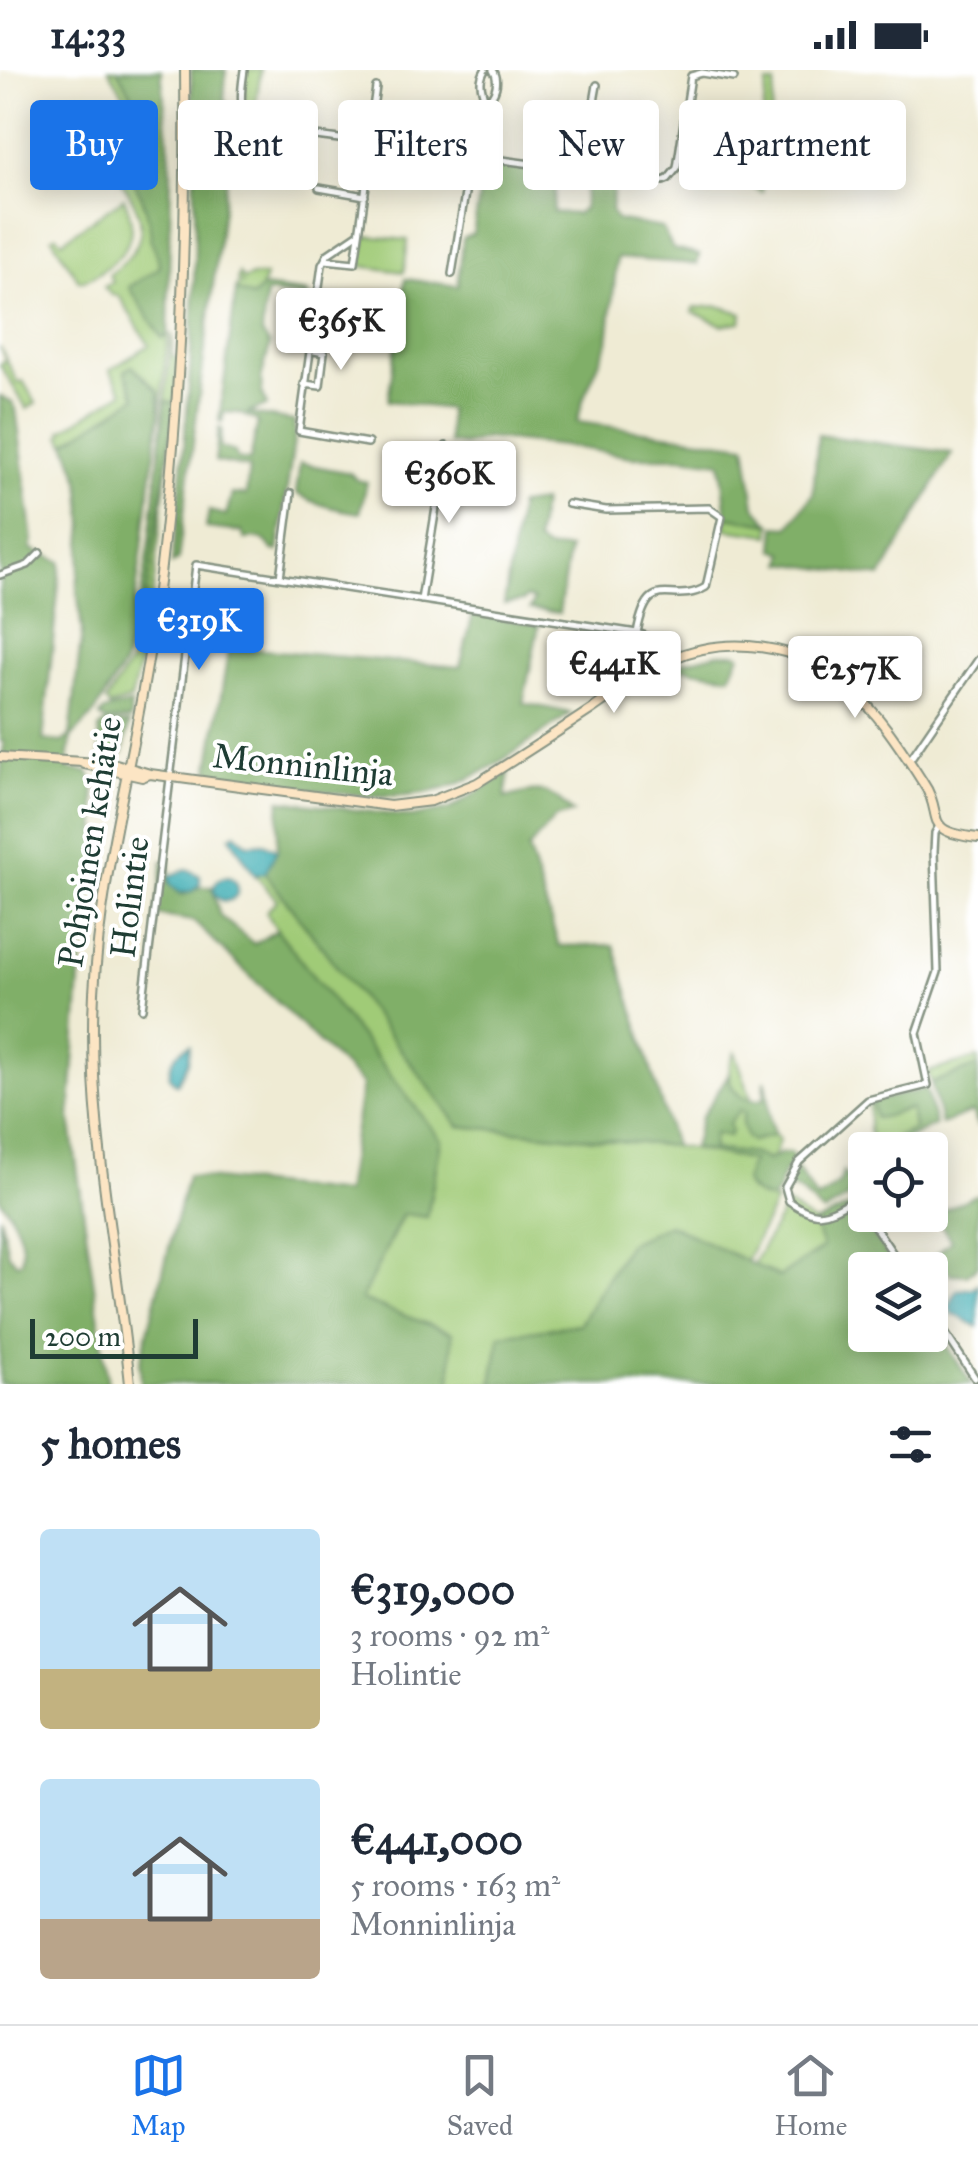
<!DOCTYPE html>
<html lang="en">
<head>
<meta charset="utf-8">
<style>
  :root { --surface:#fff; --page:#f6f6f7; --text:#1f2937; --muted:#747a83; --line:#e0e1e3; --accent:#1a73e8 }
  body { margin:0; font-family:"IM FELL Great Primer",serif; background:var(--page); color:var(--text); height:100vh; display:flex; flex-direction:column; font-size:38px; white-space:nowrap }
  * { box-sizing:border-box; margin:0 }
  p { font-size:32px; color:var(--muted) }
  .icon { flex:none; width:55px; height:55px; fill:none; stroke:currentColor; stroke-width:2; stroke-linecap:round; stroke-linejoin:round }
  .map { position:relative; height:1314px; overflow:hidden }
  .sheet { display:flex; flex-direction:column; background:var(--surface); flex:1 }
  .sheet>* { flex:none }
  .guide { position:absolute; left:30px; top:30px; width:920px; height:90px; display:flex; gap:20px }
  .tools { position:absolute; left:848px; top:1062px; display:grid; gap:20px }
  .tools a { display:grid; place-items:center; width:100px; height:100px; border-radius:10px; background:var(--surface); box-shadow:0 5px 25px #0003; font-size:50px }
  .scale { position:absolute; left:30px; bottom:25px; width:168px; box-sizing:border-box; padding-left:10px; border:5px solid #1f3d34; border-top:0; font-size:28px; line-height:35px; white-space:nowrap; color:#1f3d34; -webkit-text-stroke:8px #fff; paint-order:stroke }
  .price { position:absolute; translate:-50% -85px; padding:0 22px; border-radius:10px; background:#fff; color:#222; font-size:32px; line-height:65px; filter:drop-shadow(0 2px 5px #0008) }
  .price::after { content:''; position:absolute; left:50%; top:60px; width:30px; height:22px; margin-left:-15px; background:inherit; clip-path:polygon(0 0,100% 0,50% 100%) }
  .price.current { background:var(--accent); color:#fff }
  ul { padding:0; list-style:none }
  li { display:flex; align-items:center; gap:30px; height:250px; padding:0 40px }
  li span { display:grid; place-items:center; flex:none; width:280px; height:200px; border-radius:10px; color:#555 }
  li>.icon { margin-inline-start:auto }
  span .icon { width:120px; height:120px; fill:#fffc; stroke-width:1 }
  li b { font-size:42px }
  h2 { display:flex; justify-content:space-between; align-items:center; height:120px; padding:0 40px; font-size:42px }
  .pill { padding:0 35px; border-radius:10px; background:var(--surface); box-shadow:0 5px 25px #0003; font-size:35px; line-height:90px }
  .pill.current { background:var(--accent); color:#fff }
  .status { display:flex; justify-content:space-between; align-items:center; height:70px; padding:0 50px; background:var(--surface); direction:ltr }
  .status svg { height:28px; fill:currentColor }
  .tabs { display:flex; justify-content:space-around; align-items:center; height:140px; border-top:2px solid var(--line); background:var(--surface); font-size:28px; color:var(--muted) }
  .tabs a { display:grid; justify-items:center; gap:5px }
  .tabs .current { color:var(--accent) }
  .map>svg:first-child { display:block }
  .green { fill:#a0cb77; stroke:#608456; stroke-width:2.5 }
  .forest { fill:#80af68; stroke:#50764e; stroke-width:2.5 }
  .water { fill:#3aacb2; stroke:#2c7473; stroke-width:2.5 }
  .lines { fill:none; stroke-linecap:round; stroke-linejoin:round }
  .street-casing { stroke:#879484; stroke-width:10 }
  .secondary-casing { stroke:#879484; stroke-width:12 }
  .street { stroke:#fff; stroke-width:5 }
  .secondary { stroke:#fce5c4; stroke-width:8 }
  .labels { text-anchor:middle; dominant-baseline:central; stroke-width:8; stroke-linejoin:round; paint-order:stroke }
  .street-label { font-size:35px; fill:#1f3d34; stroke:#fff }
</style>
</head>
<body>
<div class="status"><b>14:33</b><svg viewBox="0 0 49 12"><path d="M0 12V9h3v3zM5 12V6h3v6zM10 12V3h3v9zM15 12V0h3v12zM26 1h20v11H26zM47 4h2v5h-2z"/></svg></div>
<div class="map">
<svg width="978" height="1314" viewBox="0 0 978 1314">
  <rect width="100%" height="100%" fill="#fff"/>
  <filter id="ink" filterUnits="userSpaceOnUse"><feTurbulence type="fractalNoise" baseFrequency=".01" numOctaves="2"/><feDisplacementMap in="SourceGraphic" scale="20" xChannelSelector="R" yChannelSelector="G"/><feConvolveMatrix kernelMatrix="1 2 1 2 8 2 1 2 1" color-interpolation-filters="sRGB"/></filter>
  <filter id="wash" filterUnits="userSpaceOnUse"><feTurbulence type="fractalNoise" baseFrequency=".0048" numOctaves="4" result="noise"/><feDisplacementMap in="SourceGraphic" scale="40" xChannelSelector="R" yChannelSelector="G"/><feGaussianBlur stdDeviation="2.25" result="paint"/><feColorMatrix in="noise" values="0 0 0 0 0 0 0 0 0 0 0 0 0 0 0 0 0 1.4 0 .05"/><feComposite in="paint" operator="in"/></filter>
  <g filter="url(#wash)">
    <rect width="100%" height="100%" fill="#efebd4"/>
    <path class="green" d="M109,0H117L148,52L147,60L117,83L145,130L152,156L150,169L160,184L163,268L168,265L160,343L158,320L132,296L125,301L137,327L66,373L61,366L64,363L62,361L123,322L110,300L149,275L119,226L112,225L104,217L113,212L109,205C168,163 132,129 102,82L142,55Z
      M247,0H261L253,52C239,38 245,18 247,0Z
      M767,14H775L762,122L728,104L753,113Z
      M124,128C137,156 133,179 107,197C98,204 90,210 79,211L52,168L57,165L62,171Z
      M366,166L408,170L404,202L360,196Z
      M239,204L243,210L252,206H265L261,221L252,227L236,220L237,215L242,214L237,211Z
      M718,236L742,243L741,252L722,255L693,242L694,238Z
      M172,264L173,286L178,289L174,333L165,331Z
      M0,277L18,313L23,311L36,333L27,339L0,295L6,289Z
      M172,358L148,560L131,629L109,637L106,631L138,580Z
      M727,447L771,454L770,465L726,459Z
      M624,564L639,566L661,575L656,576L659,582L632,600L629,595L644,586L642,578L649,580L651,576L623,571Z
      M265,803L459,1056L674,1076L753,1091L770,1130L776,1131L746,1191L669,1155L628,1174L580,1254L500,1265L492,1314H451L452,1263L361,1230L404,1143L427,1147L441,1070L277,860L266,842L277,830L255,805Z
      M735,982L752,1031C728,1024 724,1003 735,982Z
      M978,988V996L932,1013L927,1002Z
      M872,1031L875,1048L911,1039L915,1059L882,1075L884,1080H875L869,1060V1034Z
      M740,1040L745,1043L752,1071L775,1065L779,1070L774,1086L769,1090L754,1084L712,1079L714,1064Z
      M787,1134L814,1153L824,1178L779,1207L753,1194Z"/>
    <path class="forest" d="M117,0H161L171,99L168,265L162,268L129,217L159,198C160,185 152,178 151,167C148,131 135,114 117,83L146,60L148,52Z
      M191,0H226L224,29L235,44L178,490L172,494C186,376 196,256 195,137C195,91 192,46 191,0Z
      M475,91L557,102L553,142L576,144L583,139L588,106L615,110L611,140L616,150L662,158L673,179L699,185L697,194L617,188L608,272L584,327L577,352L746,375L755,436L771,454L727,447L721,392L682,387H632L574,377L486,368L464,375L449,373L448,339L388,331L405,209L458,216L463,168L473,164L483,102L474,97Z
      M263,217L307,223L309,227L266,223L262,264L270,275L261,309L262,322L267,336L247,343L294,351L295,364L278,481L272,480C265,467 259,467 245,469L242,462L206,458L209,441L226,445L232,424L246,425L249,398L215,391L219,358L222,359L220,377L235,382L237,389L250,391L258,351L238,343L224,342L222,352L219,351L236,220L252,227Z
      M132,296L158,321L160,343L129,576L124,594L94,644L71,668L67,699L88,702L93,711L98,771L84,853L70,1048L108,1314H0V1145L8,1184L17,1193L21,1191C26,1169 13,1146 0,1129V715L4,672L0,671V326L12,332L16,339L33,471L31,479L61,492L43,670L62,672L70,666L82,562L77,517L84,455L80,410L66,373L136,327L125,301Z
      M165,331L174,333L172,358L138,580L131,588L150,471Z
      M818,365L952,383L881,507L783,493L785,483L774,479L776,456L789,457L813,424Z
      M300,393L350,403L357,410L367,412L360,443C339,440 313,434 296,423Z
      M542,432L536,472L547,479H569L559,543L530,539L534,530L527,527L523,531L504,534L519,435Z
      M473,544L539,555L523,633L571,643C536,667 499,696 460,713C392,742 287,714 215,704L209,699L229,577L460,597Z
      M718,583H737L740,585L730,606L674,597L684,592Z
      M131,634L130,650L106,651L100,647L104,641Z
      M104,654H129L123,683L112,690L101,689L99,659Z
      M509,702L505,728C541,718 546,717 573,743L555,748L528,779L559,876L614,875L674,1076L459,1056L265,803L277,780L280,730L411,747L450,739Z
      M163,791L170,794L168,813L182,825L201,817H212L220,846L254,874L277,860L441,1070L427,1147L403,1144L361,1230L452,1263L451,1314H141L140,1293L187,1106L345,1123L362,1014L193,851L156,845Z
      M978,996V1057L972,1042L941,1054L931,1013Z
      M728,1005C731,1024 746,1033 764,1029L765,1010C772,1030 765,1046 775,1065L752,1071L746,1067L742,1053L744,1043L740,1040L729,1053L731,1062L729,1066L714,1064L712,1079L754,1084L768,1090L782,1083H790L796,1090L783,1104L778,1122L770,1130C745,1122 739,1114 752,1091L693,1078L701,1048Z
      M926,1019L935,1055L884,1080L881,1075L914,1059L911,1039C898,1039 889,1048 875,1048L872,1031Z
      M797,1098L817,1130L840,1113L843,1102L851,1113L849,1127L823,1143L799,1121L787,1117Z
      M975,1125L978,1126V1195L967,1205L950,1204L936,1185L951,1171L941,1155V1142Z
      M854,1135L897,1200H865V1265H930V1250L972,1314H492L500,1265L580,1254L628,1174L669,1154L779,1207L823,1178L814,1153Z"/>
    <path class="water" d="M235,763L248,774L264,773L277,780L265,803L255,805L230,767Z
      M187,799L200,806V814L192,821L180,823L170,814L169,806Z
      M214 819a12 12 0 1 1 24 0a12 12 0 1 1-24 0Z
      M190,975L188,992L177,1014L170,1008C168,994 176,980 190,975Z
      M978,1214V1257L952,1243L949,1237L957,1220L973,1218Z"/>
  </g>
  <g filter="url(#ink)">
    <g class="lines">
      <defs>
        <path id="street" d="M244,0C241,23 237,40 254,58L663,111L668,109L677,98L691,6L702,3L734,8
          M485,32C496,26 500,10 493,0
          M368,72L376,17
          M476,87C479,71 487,48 485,33C483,19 477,14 485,0
          M679,88L728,109
          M582,100L597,15
          M319,118L365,126
          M359,163L328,184L322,195L299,361L368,373
          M325,190L355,193L372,73
          M452,204L471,86
          M304,314L320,316L324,283L309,280
          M438,418L501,427
          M568,434L606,440L709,438L722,447L706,517C671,538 649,498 637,563
          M0,505L28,495L40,483
          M280,508L291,423
          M421,530L446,376
          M909,691L978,590
          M142,939L196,495L637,563L661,571L672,589
          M865,1142L856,1128C827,1144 819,1152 789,1131L785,1117L799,1092L868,1030L928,1015L917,963L938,902L934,781L935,763L939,756
          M867,1145L904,1200
          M930,1240L975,1308"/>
        <path id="secondary" d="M0,687L116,694L150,704
          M84,694L142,707L150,704L390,736L431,731L477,713C516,689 554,664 592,639C617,622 642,603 669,590C727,564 799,574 847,615C877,641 901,678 922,711C947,747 918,761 978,768
          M130,1314C117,1183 87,1055 94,923C100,802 135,685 152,565C179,375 187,192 185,0"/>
      </defs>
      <use href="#street" class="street-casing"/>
      <use href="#secondary" class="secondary-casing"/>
      <use href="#street" class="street"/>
      <use href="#secondary" class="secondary"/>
    </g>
  </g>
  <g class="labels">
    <g class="street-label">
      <text transform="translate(303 695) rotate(6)">Monninlinja</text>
      <text transform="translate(90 772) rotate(-81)">Pohjoinen kehätie</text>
      <text transform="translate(130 827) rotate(-83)">Holintie</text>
    </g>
  </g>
</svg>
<div class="tools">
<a><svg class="icon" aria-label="locate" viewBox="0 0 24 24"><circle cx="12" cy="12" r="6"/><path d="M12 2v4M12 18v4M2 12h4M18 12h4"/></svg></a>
<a><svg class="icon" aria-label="layers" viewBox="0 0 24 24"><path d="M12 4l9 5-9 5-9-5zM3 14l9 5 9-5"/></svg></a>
</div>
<div class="scale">200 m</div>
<b class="price" style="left:341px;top:303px">€365K</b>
<b class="price" style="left:449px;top:456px">€360K</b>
<b class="price current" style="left:199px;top:603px">€319K</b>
<b class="price" style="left:614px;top:646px">€441K</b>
<b class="price" style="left:855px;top:651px">€257K</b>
<div class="guide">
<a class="pill current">Buy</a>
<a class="pill">Rent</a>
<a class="pill">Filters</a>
<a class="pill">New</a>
<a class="pill">Apartment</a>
</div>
</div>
<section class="sheet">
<h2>5 homes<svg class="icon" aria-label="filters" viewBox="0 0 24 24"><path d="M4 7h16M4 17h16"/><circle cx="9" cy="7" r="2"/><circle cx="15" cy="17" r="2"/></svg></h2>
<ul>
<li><span style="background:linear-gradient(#bfe0f5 70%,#c2b280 0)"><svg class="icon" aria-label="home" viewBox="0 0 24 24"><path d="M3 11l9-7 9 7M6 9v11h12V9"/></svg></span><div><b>€319,000</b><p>3 rooms · 92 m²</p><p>Holintie</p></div></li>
<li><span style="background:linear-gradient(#bfe0f5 70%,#b9a48a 0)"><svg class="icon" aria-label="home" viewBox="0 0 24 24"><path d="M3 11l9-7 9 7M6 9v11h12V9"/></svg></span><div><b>€441,000</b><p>5 rooms · 163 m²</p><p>Monninlinja</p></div></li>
</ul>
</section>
<nav class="tabs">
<a class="current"><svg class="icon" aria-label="map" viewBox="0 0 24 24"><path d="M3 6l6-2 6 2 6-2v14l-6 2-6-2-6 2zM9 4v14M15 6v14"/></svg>Map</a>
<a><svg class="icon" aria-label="saved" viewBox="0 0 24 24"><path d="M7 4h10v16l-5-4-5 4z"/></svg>Saved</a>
<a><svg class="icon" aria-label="home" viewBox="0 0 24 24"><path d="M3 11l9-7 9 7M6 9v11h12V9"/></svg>Home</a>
</nav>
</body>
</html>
